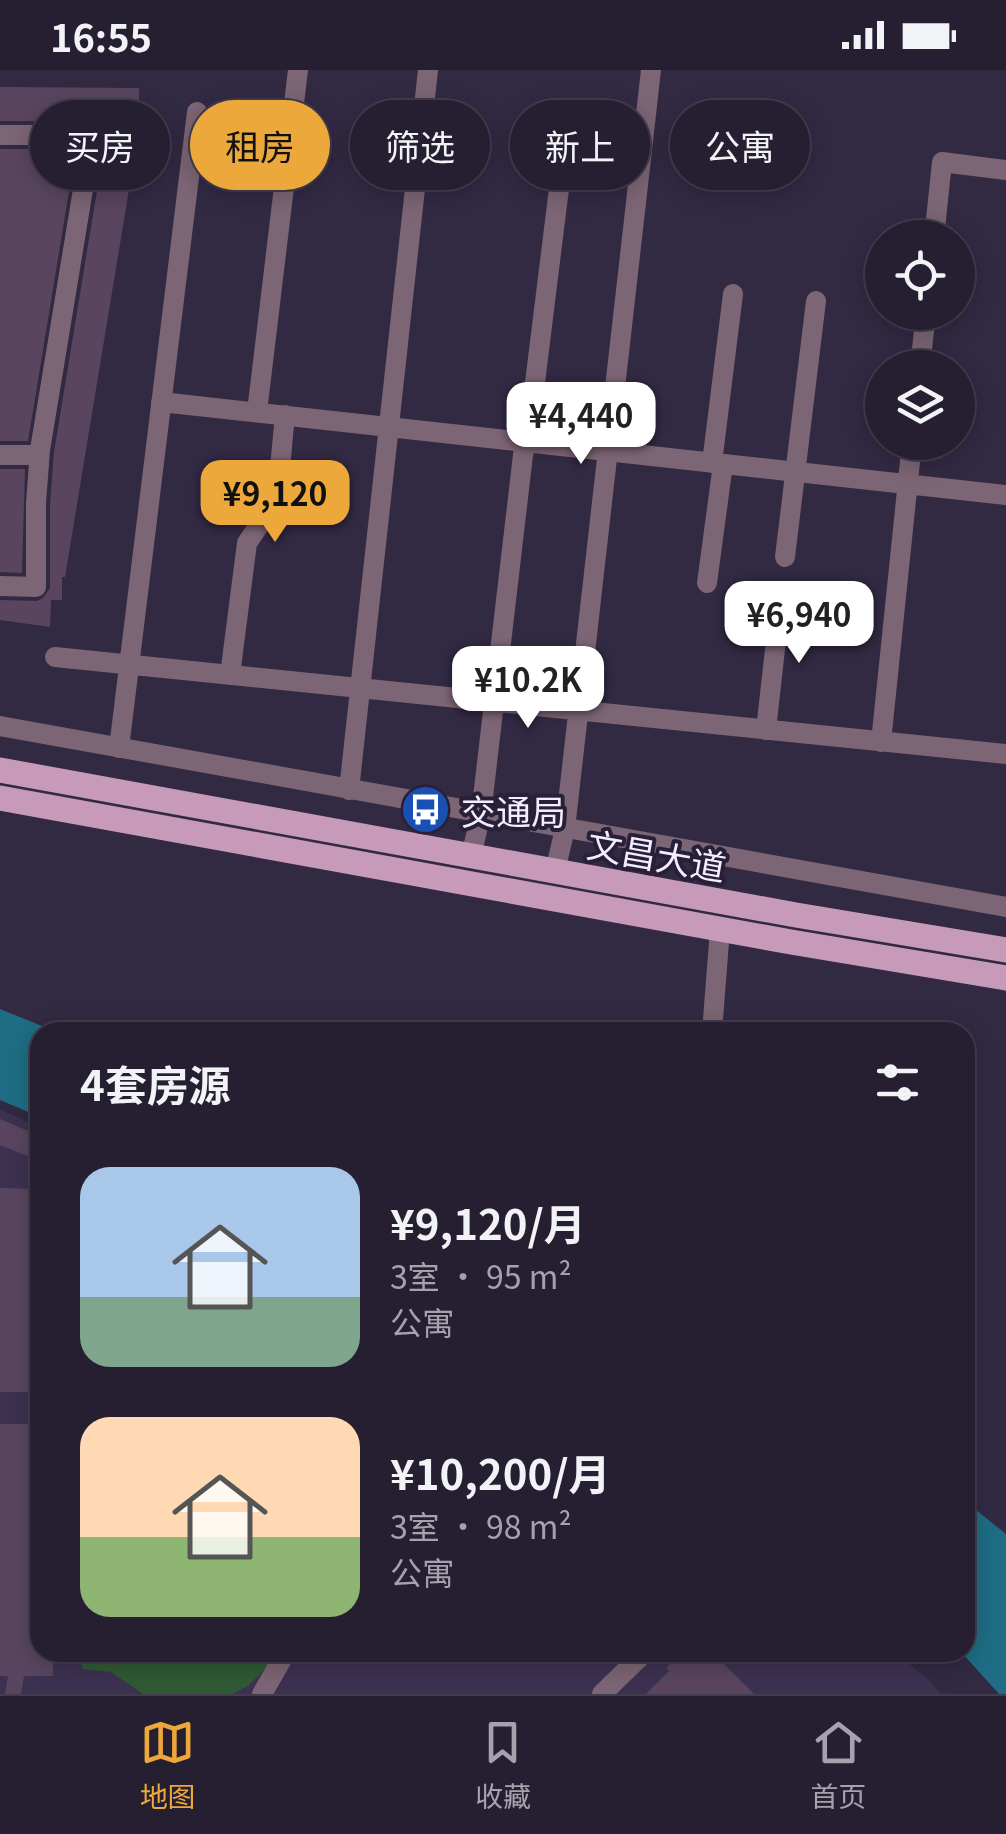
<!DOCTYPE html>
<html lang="zh">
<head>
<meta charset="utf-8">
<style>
  :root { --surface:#261f32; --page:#322c3e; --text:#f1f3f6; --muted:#a4a2ac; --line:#423d4d; --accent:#eda83b }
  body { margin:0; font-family:Georgia,"Noto Sans SC",serif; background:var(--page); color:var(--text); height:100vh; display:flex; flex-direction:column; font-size:38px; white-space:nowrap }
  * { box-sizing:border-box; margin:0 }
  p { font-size:32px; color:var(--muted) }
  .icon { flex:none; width:55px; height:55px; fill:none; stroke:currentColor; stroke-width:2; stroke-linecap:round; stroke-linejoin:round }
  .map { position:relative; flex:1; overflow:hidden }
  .details { position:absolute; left:30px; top:952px; width:945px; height:640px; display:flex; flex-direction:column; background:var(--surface); border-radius:30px; box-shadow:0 5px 25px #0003,0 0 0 2px var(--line) }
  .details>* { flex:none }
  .guide { position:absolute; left:30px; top:30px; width:948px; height:90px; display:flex; gap:20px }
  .tools { position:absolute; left:865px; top:150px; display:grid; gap:20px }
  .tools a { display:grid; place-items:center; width:110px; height:110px; border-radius:50%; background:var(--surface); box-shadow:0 5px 25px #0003,0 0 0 2px var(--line); font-size:50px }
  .price { position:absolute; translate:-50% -85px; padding:0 22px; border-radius:20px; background:#fff; color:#222; font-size:32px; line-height:65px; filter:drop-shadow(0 2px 5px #0008) }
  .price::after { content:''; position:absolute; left:50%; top:60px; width:30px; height:22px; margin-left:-15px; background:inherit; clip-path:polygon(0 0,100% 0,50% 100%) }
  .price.active { background:var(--accent); color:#111 }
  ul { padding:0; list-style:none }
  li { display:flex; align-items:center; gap:30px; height:250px; padding:0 50px }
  li span { display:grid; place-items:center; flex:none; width:280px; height:200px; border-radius:30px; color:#555 }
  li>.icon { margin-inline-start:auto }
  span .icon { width:120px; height:120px; fill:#fffc; stroke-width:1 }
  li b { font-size:42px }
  h2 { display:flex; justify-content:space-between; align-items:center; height:120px; padding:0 50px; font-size:42px }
  .tag { padding:0 35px; border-radius:45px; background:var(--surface); box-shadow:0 5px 25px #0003,0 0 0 2px var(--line); font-size:35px; line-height:90px }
  .tag.active { background:var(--accent); color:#111 }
  .status { display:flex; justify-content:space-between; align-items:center; height:70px; padding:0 50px; background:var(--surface); direction:ltr }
  .status svg { height:28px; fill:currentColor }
  .dock { display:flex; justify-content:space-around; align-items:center; height:140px; border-top:2px solid var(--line); background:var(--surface); font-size:28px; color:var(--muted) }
  .dock a { display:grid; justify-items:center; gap:5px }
  .dock .active { color:var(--accent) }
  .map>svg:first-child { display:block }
  .built { fill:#3d3151 }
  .green { fill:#305935 }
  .water { fill:#1e6d84 }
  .building { fill:#59455f }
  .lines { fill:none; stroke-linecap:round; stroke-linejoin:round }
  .minor { stroke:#7c6574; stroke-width:20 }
  .major { stroke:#c89ab9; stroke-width:25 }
  .labels { text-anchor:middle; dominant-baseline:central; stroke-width:8; stroke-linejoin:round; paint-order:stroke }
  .poi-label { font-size:35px; fill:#f3edff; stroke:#281f38; text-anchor:start }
  .street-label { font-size:35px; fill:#f3edff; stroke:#281f38 }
</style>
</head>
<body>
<div class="status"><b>16:55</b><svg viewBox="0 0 49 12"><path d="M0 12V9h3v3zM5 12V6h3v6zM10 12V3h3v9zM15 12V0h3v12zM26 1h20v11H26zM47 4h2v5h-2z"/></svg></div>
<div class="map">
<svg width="1006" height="1624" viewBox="0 0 1006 1624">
  <rect width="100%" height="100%" fill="#322943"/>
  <path class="built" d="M0,1039L40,1058V1582H894L928,1609L941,1624H0Z"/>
  <path class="green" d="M83,1583H278L259,1605L248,1616L232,1624H143L111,1602L82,1599Z"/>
  <path class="water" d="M0,939L57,962H40V1047L0,1030Z
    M965,1431L1006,1464V1624H999L962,1583L965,1582Z"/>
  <path class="building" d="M0,17L139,18V54H105L107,43L87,40L85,51H0Z
    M105,72L136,77L65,507H62V530H51L50,557L0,550V530L37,531L43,528L50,518V434L54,382Z
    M0,79H76L28,371H0Z
    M0,399H25L22,503L0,502Z
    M0,1049L40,1066V1091L0,1075Z
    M0,1118L40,1119V1322H0Z
    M0,1354H40V1582H53V1606H24L21,1624H5L8,1606H0Z
    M682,1582H712L754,1624H646L669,1601L666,1598Z"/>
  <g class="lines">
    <path class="minor" d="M0,65H92L40,380L36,433V517L0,516
      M934,168L942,92L1006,100
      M920,298L926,242
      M161,332L1006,425
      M257,342L298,0
      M0,385H39
      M712,393L733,224
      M785,487L816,231
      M707,513L723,394
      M55,587L1006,684
      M230,605L247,473L277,429L285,345
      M0,656L1006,837
      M766,660L781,526
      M881,672L912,372
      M119,678L197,42
      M349,720L428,0
      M471,786L481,744L523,385L530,353L564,78
      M555,801L565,759L651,0
      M712,962L720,859
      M738,1582H740
      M262,1624L286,1582
      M602,1624L645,1582"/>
    <path class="major" d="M0,700L796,845L1006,880
      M0,728L791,872L1006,908"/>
  </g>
  <defs>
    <symbol id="bus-disc" viewBox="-11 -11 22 22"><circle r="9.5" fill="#1a4fb4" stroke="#281f38"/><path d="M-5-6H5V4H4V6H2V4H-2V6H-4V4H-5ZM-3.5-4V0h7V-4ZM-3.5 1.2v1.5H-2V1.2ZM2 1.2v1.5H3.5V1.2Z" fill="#fff"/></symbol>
  </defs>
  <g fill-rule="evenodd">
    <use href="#bus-disc" x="398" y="712" width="55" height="55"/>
  </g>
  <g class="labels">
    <g class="poi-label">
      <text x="461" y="739">交通局</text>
    </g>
    <g class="street-label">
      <text transform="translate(657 784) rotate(10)">文昌大道</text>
    </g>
  </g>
</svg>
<div class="tools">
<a><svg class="icon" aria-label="locate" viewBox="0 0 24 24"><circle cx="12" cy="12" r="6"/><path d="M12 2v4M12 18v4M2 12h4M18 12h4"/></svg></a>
<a><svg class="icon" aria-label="layers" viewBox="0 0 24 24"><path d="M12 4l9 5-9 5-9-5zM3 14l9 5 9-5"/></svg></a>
</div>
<b class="price" style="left:581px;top:397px">¥4,440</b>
<b class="price active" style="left:275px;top:475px">¥9,120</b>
<b class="price" style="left:799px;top:596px">¥6,940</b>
<b class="price" style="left:528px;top:661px">¥10.2K</b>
<div class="guide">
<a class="tag">买房</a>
<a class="tag active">租房</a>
<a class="tag">筛选</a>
<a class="tag">新上</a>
<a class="tag">公寓</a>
</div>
<section class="details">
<h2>4套房源<svg class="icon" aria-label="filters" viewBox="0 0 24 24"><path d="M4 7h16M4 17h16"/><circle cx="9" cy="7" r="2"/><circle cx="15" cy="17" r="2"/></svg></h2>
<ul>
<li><span style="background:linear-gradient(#a9c7e8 65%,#7fa58c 0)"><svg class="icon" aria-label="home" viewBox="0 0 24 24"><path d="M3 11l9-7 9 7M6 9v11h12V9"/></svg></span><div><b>¥9,120/月</b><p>3室 · 95 m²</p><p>公寓</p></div></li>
<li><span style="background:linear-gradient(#ffd9b3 60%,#8fb573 0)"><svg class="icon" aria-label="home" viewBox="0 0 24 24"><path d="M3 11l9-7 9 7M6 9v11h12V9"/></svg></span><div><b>¥10,200/月</b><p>3室 · 98 m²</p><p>公寓</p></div></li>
</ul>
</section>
</div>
<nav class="dock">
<a class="active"><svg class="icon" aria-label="map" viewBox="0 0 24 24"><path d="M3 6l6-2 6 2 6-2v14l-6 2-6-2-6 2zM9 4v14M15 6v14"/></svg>地图</a>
<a><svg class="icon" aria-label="saved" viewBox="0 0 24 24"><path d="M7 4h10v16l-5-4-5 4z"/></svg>收藏</a>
<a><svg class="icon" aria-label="home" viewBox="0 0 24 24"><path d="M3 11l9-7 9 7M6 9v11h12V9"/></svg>首页</a>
</nav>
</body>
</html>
